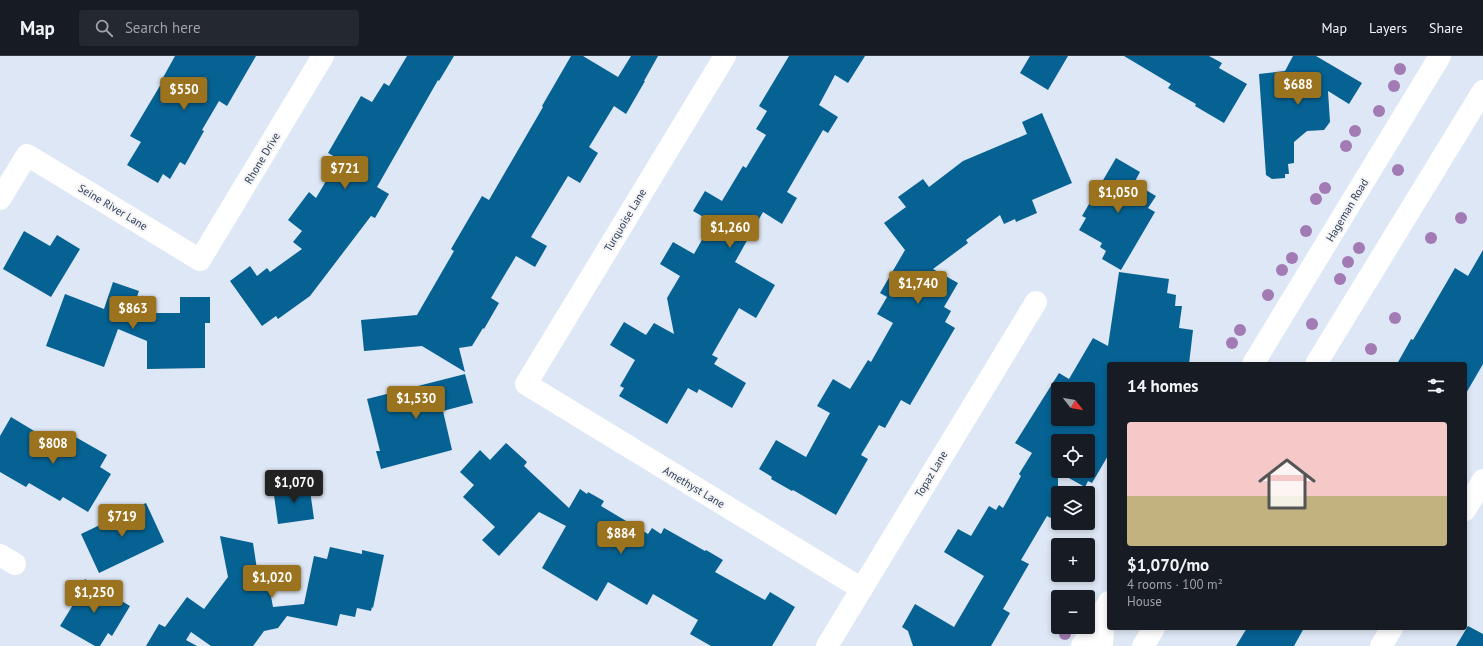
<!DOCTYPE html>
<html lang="en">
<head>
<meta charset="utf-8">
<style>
  :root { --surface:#171b24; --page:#242831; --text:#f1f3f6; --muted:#9ea1a6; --line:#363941; --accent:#9b731f }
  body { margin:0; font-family:"PT Sans",sans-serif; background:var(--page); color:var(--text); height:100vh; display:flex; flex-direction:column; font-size:15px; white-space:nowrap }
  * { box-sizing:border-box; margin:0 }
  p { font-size:13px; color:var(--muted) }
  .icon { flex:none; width:22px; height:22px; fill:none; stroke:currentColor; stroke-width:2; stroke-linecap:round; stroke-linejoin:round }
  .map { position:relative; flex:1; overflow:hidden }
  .sheet { position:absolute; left:1107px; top:306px; width:360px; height:268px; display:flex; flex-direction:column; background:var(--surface); border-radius:4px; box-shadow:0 2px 6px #0003 }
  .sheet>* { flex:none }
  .needle { width:26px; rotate:121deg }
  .controls { position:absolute; left:1051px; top:326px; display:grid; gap:8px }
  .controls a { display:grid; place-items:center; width:44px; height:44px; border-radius:4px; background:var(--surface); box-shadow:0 2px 6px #0003; font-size:20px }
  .price { position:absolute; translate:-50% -34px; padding:0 9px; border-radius:4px; background:var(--accent); color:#fff; font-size:13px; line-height:26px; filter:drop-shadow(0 1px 2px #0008) }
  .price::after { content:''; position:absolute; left:50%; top:24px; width:12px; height:9px; margin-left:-6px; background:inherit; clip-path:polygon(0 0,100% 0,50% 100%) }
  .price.active { background:#222; color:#fff }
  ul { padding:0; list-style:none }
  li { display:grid; align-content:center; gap:8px; height:212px; padding:0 20px }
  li+li { border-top:1px solid var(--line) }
  li span { display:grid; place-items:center; height:124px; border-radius:4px; color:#555 }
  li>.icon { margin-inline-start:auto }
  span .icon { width:72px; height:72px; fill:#fffc; stroke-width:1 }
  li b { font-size:17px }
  h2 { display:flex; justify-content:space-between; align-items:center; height:48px; padding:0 20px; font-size:17px }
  header { display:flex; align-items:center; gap:24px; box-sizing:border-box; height:56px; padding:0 20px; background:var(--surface); border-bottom:1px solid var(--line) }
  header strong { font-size:19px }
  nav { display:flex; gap:22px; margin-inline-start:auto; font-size:14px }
  .search { width:280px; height:36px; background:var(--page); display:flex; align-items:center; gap:10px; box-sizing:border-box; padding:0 14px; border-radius:4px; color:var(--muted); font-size:15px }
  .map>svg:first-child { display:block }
  .building { fill:#056293; fill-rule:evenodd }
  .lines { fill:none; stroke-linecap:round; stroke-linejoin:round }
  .minor { stroke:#fff; stroke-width:22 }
  .major { stroke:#fff; stroke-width:22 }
  .tree { fill:#a27ab4 }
  .labels { text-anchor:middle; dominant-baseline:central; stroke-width:4; stroke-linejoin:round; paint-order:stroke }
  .street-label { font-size:11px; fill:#2b3c58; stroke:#f4f4f4 }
</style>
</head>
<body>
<header>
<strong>Map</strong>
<div class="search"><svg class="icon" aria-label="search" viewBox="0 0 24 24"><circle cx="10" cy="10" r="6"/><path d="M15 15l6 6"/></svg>Search here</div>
<nav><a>Map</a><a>Layers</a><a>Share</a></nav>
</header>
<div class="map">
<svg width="1483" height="590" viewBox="0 0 1483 590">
  <rect width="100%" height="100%" fill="#dee7f5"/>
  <path class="building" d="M175,0H256L227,50L219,45L202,74L204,75L185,109L180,106L170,123L163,118L158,127L127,109L141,86L130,80L161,28L160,27Z
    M407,0H454L439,25L438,24L377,131L389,138L375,162L371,160L310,240L278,263L276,260L262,270L230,225L250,210L257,220L267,212L270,216L302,193L293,186L302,175L288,164L309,136L316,142L339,103L328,97L361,40L372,46L384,27L389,30Z
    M571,0H583L618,21L631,0H658L644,25H645L626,58L614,50L589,91L598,97L580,127L568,120L531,181L547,190L535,211L516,200L491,242L499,247L484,273L483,272L472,290L459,292L465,316L422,290L364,295L361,264L417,259L454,195L451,193L482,140L489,144L543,51L542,50Z
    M789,0H865L848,27L835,19L819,49L838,61L828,77L823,74L787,136L797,142L782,168L763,156L735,206L775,229L756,262L739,252L712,299L718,302L714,308L746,327L732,352L699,333L697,337L688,332L667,368L619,340L624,332L620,330L635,304L610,289L624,266L646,279L654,267L674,278L667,242L680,220L660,208L673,186L694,198L712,166L693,155L705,135L722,145L743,110L746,112L766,79L756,73L767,55L759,50Z
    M1030,0H1068L1048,34L1020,17Z
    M1124,0H1209L1222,7L1219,12L1247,28L1224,67L1195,50L1196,48L1168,32L1171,28Z
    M1293,0H1316L1362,27L1349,48L1328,35L1330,66L1324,74L1307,75L1294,86V107L1288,108L1289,118H1285V122L1272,123L1266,119L1259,18L1285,15Z
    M1042,57L1072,127L1032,144L1037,157L1016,166L1015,163L1004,168L1000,159L966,184L968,187L933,213L958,227L944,251L951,255L945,266L955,272L910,349L901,344L885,372L879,369L861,399L868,403L836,459L793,434L792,435L771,423L772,421L759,413L776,384L806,401L830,357L817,350L833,323L850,333L868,304L871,306L893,267L877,258L887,241L880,237L905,194L884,167L906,151L898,141L923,123L929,131L963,105L1027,78L1022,66Z
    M1116,102L1140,116L1134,127L1156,140L1148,152L1155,156L1121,214L1102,203L1106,195L1100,191L1102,187L1079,174L1086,162L1082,160Z
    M24,175L50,190L57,179L80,193L51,241L3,213Z
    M1483,194V308L1465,339V308H1397L1411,283L1413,284L1455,212L1468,220Z
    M1119,216L1169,223L1167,237L1176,239L1175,250H1182L1179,272L1193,274L1189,308H1109V398L1092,427L1088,425L1085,431L1058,416V466L1047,460L1021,504L1029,508L1003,553L1010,557L991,590H913L908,575L902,571L915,548L954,571L984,520L944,496L958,473L971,480L989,450L996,454L999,449L1003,452L1021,420L1019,418L1032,397L1015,387L1059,317L1069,323L1093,282L1108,290ZM1058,333H1088V363H1058ZM1058,385H1088V415H1058Z
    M113,226L139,235L131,257H180V241H210V267H205V312L147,313V285L118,273L104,311L46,290L65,238L104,253Z
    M465,318L473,347L443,355L452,394L381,413L376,395H380L367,343Z
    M11,361L64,393L72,379L107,399L100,411L111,418L88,456L63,441L60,445L29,427L26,431L0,416V380Z
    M506,387L527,406L524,410L569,452L580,433L587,438L588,436L604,445L601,450L648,478L652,472L661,478L664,472L705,495L706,494L723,504L715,516L765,544L770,536L795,551L772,590H711L690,578L698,564L653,538L647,549L608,526L597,545L542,512L566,470L539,456L499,500L482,484L495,471L463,441L474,429L460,416L480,394L490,404Z
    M309,427L314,463L278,468L273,432Z
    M146,447L164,486L99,517L81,478Z
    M220,480L253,487L258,520L267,519L273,551L304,548L314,500L327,503L330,491L362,498V494L384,499L373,552L372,551L371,555L357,552L355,561L340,558L337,570L287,560L278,572L264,575L253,590H211L191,576L186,584L197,590H146L159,568L165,571L187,541L204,553L228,521Z
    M85,523L130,550L112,580L108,577L100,590H95L60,570L76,544L73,542Z
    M1468,570L1483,578V590H1456Z
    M1247,572H1304L1294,590H1236Z"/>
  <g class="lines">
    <path class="minor" d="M725,0L526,328L862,533
      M0,143L27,99L200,204L323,0
      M1465,454L1483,424
      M0,499L15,508
      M827,590L1036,246
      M1381,590L1392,572"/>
    <path class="major" d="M1253,308L1440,0
      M1316,308L1483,35
      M1082,590L1109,546
      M1102,590L1104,556
      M1143,590L1154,572"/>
  </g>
  <g class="tree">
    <circle cx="1400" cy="13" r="6"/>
    <circle cx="1394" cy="30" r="6"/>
    <circle cx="1379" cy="55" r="6"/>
    <circle cx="1355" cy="75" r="6"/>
    <circle cx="1346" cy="90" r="6"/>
    <circle cx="1398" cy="114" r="6"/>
    <circle cx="1325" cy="132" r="6"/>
    <circle cx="1316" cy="143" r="6"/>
    <circle cx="1461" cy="162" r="6"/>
    <circle cx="1306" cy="175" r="6"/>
    <circle cx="1431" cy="182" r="6"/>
    <circle cx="1359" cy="192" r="6"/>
    <circle cx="1292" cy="202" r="6"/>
    <circle cx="1348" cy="206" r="6"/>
    <circle cx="1282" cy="214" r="6"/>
    <circle cx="1340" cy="223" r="6"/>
    <circle cx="1268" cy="239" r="6"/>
    <circle cx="1395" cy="262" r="6"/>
    <circle cx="1312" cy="268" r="6"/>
    <circle cx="1240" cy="274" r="6"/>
    <circle cx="1232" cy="287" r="6"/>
    <circle cx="1371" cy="293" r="6"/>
    <circle cx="1065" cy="578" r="6"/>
  </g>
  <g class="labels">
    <g class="street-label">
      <text transform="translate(262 102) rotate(-59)">Rhone Drive</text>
      <text transform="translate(113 151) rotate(31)">Seine River Lane</text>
      <text transform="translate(1347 154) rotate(-59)">Hageman Road</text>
      <text transform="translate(625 164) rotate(-59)">Turquoise Lane</text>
      <text transform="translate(931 418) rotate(-59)">Topaz Lane</text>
      <text transform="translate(694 431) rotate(31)">Amethyst Lane</text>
    </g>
  </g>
</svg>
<div class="controls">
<a><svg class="needle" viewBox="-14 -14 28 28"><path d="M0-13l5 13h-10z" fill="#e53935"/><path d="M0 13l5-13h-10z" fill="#9ea1a6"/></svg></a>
<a><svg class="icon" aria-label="locate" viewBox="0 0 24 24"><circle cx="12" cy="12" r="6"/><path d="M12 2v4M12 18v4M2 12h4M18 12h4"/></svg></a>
<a><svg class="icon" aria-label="layers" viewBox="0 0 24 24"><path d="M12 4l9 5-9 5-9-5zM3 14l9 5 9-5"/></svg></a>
<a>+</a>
<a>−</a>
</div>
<b class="price" style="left:1298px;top:50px">$688</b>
<b class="price" style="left:184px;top:55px">$550</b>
<b class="price" style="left:345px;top:134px">$721</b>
<b class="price" style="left:1118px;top:158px">$1,050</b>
<b class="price" style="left:730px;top:193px">$1,260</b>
<b class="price" style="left:918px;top:249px">$1,740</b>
<b class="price" style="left:133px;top:274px">$863</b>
<b class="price" style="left:416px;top:364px">$1,530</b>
<b class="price" style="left:53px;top:409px">$808</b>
<b class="price active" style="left:294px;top:448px">$1,070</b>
<b class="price" style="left:122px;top:482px">$719</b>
<b class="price" style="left:621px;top:499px">$884</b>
<b class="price" style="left:272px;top:543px">$1,020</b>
<b class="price" style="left:94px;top:558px">$1,250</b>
<section class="sheet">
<h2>14 homes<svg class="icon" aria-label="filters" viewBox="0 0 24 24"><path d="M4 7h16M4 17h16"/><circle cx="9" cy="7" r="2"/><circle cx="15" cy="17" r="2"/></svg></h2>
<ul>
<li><span style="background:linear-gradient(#f6c9c9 60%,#c2b280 0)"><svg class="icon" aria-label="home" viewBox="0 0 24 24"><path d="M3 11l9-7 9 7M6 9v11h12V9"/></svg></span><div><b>$1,070/mo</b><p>4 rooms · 100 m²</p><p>House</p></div></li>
</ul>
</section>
</div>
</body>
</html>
